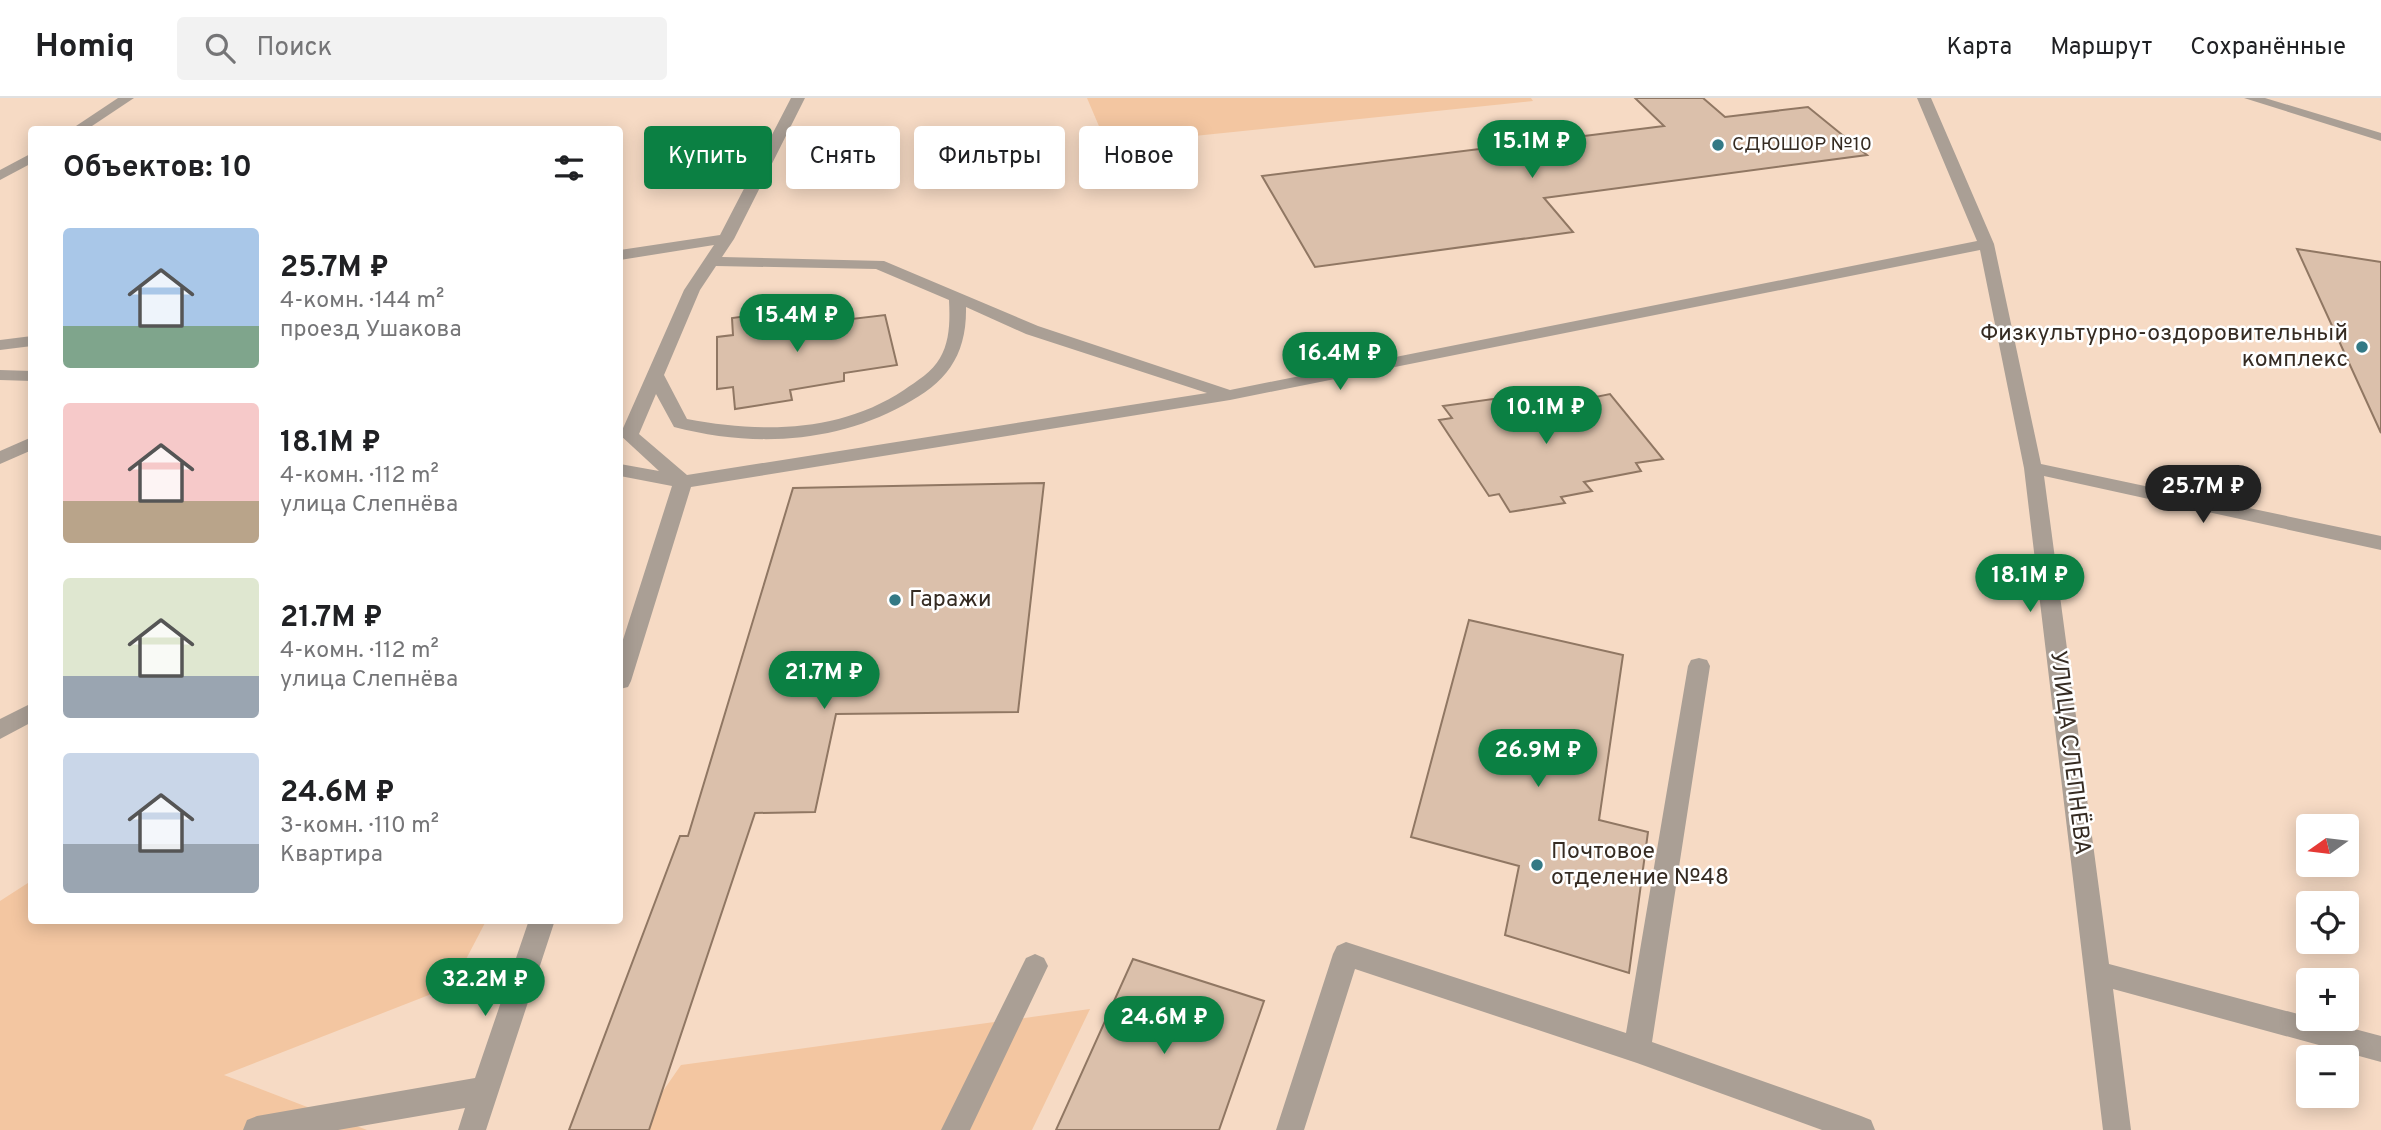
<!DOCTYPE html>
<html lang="ru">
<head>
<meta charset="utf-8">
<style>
  :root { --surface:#fff; --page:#f2f2f2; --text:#202124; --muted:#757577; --line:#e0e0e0; --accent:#0b8043 }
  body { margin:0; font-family:Overpass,sans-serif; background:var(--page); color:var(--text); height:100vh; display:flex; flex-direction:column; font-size:26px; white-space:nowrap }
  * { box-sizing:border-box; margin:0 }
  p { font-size:23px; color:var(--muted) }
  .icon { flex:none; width:38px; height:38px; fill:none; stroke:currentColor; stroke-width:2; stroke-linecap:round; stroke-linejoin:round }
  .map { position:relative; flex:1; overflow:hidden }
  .drawer { position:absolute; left:28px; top:28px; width:595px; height:798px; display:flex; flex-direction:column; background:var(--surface); border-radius:7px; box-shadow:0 4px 18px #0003 }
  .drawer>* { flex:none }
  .guide { position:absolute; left:644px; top:28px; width:665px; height:63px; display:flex; gap:14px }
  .needle { width:46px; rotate:256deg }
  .controls { position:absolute; left:2296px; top:716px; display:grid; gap:14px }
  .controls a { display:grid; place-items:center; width:63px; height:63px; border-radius:7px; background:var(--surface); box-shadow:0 4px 18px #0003; font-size:35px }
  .price { position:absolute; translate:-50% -60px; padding:0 16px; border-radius:24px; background:var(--accent); color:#fff; font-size:23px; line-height:46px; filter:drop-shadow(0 2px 4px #0008) }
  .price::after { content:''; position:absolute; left:50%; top:42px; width:21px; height:16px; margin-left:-10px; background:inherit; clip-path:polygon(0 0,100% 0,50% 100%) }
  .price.current { background:#222; color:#fff }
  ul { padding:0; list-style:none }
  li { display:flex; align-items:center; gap:21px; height:175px; padding:0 35px }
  li span { display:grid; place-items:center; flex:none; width:196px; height:140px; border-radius:7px; color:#555 }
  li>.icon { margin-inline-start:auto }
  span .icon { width:84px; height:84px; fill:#fffc; stroke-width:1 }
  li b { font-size:30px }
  h2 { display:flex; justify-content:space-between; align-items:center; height:84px; padding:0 35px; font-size:30px }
  .tag { padding:0 24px; border-radius:7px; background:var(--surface); box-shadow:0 4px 18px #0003; font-size:24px; line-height:63px }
  .tag.current { background:var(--accent); color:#fff }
  header { display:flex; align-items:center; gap:42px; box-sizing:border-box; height:98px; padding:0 35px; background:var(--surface); border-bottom:2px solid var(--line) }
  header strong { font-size:33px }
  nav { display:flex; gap:38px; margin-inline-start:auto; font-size:24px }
  .search { width:490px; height:63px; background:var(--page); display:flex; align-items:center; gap:18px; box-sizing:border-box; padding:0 24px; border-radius:7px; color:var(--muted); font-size:26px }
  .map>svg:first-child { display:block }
  .green { fill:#f3c6a1 }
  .building { fill:#dbc0ab; stroke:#907763; stroke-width:2 }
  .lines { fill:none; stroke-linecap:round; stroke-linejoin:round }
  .minor { fill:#aa9f95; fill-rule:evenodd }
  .poi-dot { fill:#337985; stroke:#fff; stroke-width:2.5 }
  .labels { text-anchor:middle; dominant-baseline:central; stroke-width:5; stroke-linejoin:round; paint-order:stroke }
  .far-poi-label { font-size:19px; fill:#352b22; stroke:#fff; text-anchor:start }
  .poi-label { font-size:23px; fill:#352b22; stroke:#fff; text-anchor:start }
  .street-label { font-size:23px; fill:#352b22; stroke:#fff }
</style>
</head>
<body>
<header>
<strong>Homiq</strong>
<div class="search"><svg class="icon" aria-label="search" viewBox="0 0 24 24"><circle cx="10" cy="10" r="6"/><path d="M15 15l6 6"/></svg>Поиск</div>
<nav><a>Карта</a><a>Маршрут</a><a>Сохранённые</a></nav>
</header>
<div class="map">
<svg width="2381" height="1032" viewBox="0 0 2381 1032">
  <rect width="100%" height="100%" fill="#f6dac4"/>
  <path class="green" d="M1087,0H1531L1533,3L1107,47Z
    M31,783L32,822L486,823L452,888L224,977L367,1032H0V803Z
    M1090,911L1032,1032H636L681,967Z"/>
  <path class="building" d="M1635,0H1703L1725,19L1808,9L1867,57L1544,100L1573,134L1315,169L1262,78L1664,28Z
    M2297,151L2381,164V335Z
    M785,213L787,220L834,214L835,223L885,217L897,267L844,275V283L790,292L792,302L735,311L733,289L717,291V239L733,237L732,220Z
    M1583,296L1586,301L1610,296L1663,361L1636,365L1641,373L1584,384L1592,393L1561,399L1565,405L1510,414L1499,396L1489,398L1439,322L1452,320L1443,308L1500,300L1503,303L1534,299L1537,304Z
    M1044,385L1018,614L836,616L815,714L755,715L649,1032H569L680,738H688L793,390Z
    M1469,522L1623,557L1599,722L1648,734L1629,875L1505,837L1519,768L1411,739Z
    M1133,861L1264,903L1219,1032H1056Z"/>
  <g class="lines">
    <path class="minor" d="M118,0H134L86,32H70Z
      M791,0H805L734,141L722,159L884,163L1038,228L1230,292L1977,143L1917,0H1931L1994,146L2041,366L2381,438V452L2044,378L2109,866L2381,938V964L2113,891L2131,1032H2103L2024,370L1980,152L1230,302L691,389L631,583L628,589L620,591V551L672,388L620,378V366L659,373L620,337L684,192L714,147L620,162V152L720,137ZM716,168L876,171L949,202C950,222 950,243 940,260C932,274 917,283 904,292C839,335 761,335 687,321L664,277L700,192ZM966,209L1026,236L1207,295L687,377L639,336L656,296L674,329C751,349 833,346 904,307C946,285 967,258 966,209Z
      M2244,0H2265L2381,35V43Z
      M32,55V65L0,82V72Z
      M32,238V248L0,252V242Z
      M0,272L32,273V283L0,282Z
      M32,339V352L0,366V353Z
      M1699,560L1707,562L1710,568L1652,944L1861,1018L1871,1022L1875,1032H1822L1637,965L1355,871L1304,1032H1276L1333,856L1337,848L1346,844L1626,935L1688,568L1691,562Z
      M32,605V624L0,641V621Z
      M529,822H555L486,1032H458L465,1010L338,1032H243L247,1022L257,1018L475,980Z
      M1035,856L1044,860L1048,868L970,1032H941L1026,860Z"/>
  </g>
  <g class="poi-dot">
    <circle cx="1718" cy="47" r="7"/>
    <circle cx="2362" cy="249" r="7"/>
    <circle cx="895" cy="502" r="7"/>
    <circle cx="1537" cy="767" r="7"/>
  </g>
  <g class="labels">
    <g class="far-poi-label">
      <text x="1732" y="47">СДЮШОР №10</text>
    </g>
    <g class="poi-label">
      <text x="2348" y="236" text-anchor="end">Физкультурно-оздоровительный<tspan x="2348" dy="26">комплекс</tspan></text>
      <text x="909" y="502">Гаражи</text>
      <text x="1551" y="754">Почтовое<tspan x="1551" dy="26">отделение №48</tspan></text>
    </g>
    <g class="street-label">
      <text transform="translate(2069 655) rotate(83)">УЛИЦА СЛЕПНЁВА</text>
    </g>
  </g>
</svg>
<div class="controls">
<a><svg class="needle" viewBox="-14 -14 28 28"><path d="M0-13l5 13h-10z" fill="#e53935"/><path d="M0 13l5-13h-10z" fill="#757577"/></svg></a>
<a><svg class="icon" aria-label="locate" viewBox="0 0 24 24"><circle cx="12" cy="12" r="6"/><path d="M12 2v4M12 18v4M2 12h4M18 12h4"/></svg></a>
<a>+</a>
<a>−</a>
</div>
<b class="price" style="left:1532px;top:82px">15.1M ₽</b>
<b class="price" style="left:797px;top:256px">15.4M ₽</b>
<b class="price" style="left:1340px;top:294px">16.4M ₽</b>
<b class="price" style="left:1546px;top:348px">10.1M ₽</b>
<b class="price current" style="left:2203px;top:427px">25.7M ₽</b>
<b class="price" style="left:2030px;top:516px">18.1M ₽</b>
<b class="price" style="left:824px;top:613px">21.7M ₽</b>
<b class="price" style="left:1538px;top:691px">26.9M ₽</b>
<b class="price" style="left:485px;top:920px">32.2M ₽</b>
<b class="price" style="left:1164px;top:958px">24.6M ₽</b>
<div class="guide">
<a class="tag current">Купить</a>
<a class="tag">Снять</a>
<a class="tag">Фильтры</a>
<a class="tag">Новое</a>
</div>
<section class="drawer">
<h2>Объектов: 10<svg class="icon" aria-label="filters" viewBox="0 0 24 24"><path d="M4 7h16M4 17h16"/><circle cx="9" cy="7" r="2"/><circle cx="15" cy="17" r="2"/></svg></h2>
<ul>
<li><span style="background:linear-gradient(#a9c7e8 70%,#7fa58c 0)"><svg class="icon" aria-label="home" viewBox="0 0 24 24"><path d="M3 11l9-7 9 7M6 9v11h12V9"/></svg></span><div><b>25.7M ₽</b><p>4-комн. · 144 m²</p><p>проезд Ушакова</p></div></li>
<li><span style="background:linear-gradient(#f6c9c9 70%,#b9a48a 0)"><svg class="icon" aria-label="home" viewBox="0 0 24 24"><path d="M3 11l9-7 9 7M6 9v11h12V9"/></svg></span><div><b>18.1M ₽</b><p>4-комн. · 112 m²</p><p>улица Слепнёва</p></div></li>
<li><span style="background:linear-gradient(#dfe7d0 70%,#9aa5b1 0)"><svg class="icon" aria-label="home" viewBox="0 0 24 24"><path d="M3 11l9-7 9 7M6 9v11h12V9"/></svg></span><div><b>21.7M ₽</b><p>4-комн. · 112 m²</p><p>улица Слепнёва</p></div></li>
<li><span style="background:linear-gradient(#c9d6e8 65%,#9aa5b1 0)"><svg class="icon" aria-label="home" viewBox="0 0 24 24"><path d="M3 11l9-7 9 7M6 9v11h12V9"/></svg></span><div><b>24.6M ₽</b><p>3-комн. · 110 m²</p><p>Квартира</p></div></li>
</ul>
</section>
</div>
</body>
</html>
